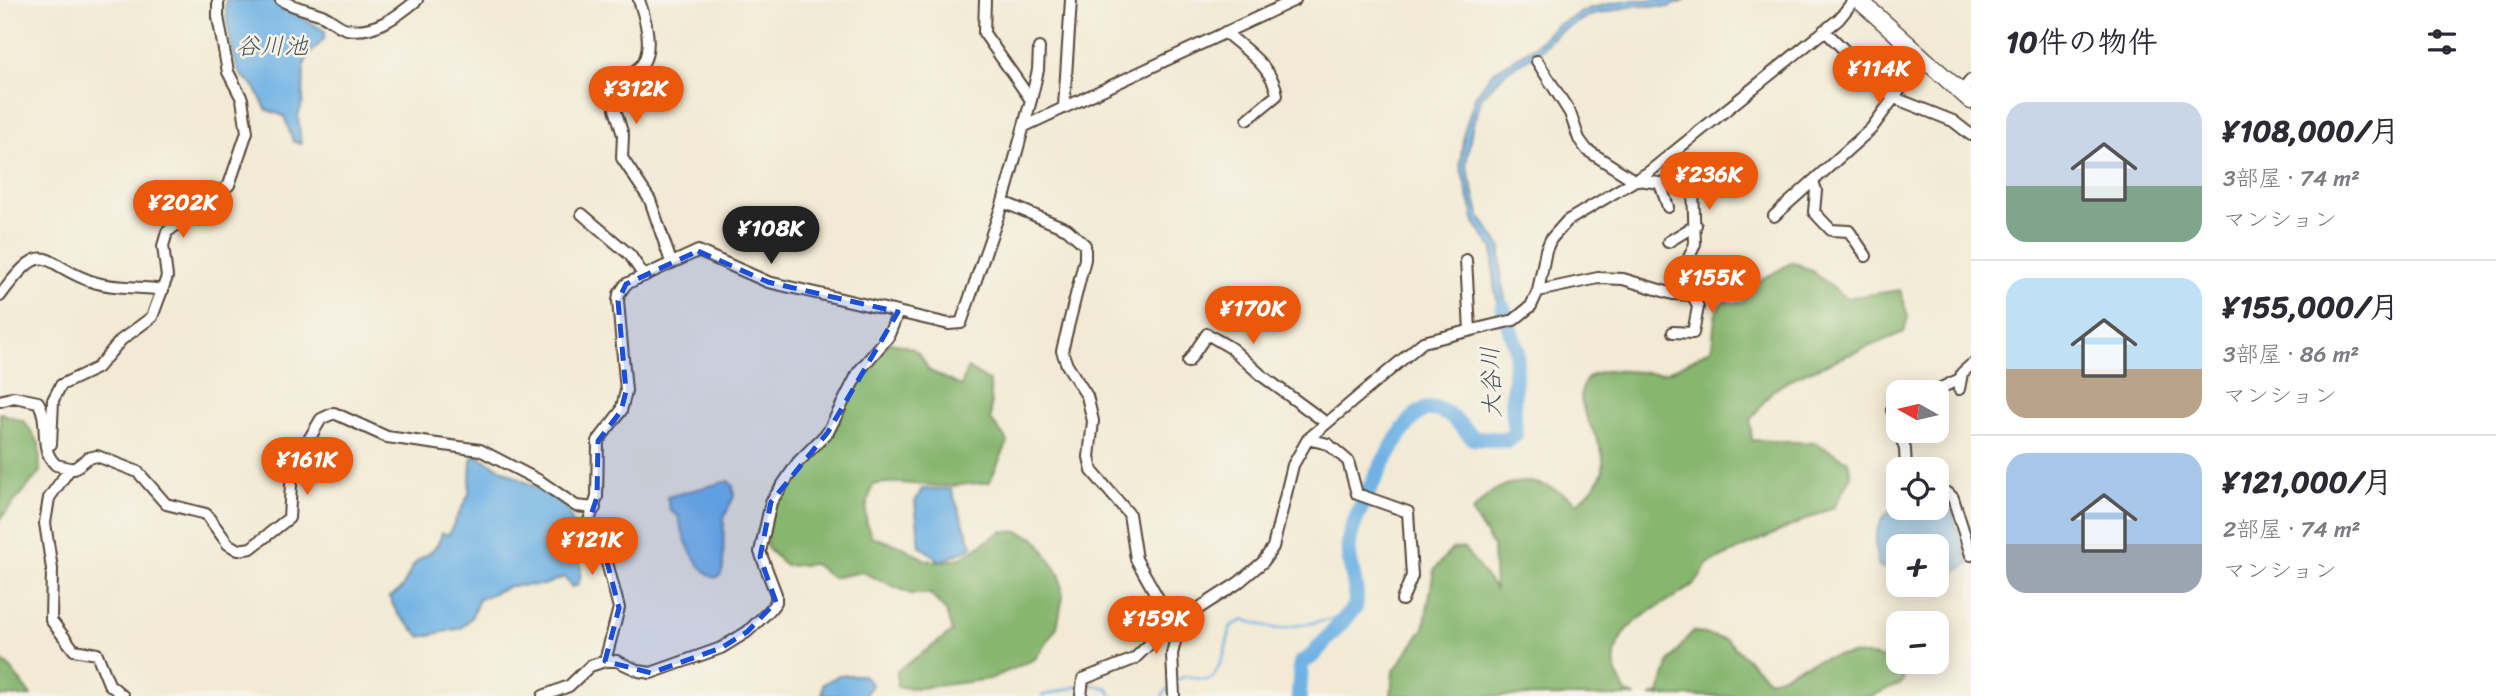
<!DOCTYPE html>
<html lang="ja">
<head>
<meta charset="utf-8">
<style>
  :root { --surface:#fff; --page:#f2f2f3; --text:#2b2b33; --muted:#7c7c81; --line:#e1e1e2; --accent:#ea580c }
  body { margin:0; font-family:Sriracha,"Klee One",sans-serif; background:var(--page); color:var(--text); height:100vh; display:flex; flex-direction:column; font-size:26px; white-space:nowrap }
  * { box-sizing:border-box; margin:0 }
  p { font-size:23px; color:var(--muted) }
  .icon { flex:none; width:38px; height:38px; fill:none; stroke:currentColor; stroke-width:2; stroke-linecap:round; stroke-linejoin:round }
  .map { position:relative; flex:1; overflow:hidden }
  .details { display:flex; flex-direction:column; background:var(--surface); width:525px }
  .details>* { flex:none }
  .needle { width:46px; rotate:278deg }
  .tools { position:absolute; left:1886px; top:380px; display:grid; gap:14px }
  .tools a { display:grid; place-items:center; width:63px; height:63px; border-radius:14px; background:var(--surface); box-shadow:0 4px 18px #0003; font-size:35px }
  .price { position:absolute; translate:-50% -60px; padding:0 16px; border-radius:24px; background:var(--accent); color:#fff; font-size:23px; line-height:46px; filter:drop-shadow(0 2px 4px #0008) }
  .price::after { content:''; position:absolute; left:50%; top:42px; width:21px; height:16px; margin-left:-10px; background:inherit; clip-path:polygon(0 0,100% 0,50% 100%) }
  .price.active { background:#222; color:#fff }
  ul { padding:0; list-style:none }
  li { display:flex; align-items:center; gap:21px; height:175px; padding:0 35px }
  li+li { border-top:2px solid var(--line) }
  li span { display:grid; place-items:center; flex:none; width:196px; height:140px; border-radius:21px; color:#555 }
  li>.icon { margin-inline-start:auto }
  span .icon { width:84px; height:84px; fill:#fffc; stroke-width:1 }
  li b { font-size:30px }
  h2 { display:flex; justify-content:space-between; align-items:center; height:84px; padding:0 35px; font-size:30px }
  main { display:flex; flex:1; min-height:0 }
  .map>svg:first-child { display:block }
  .forest { fill:#87b66f; stroke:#617046; stroke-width:2 }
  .water { fill:#6fb2e4; stroke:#556e81; stroke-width:2 }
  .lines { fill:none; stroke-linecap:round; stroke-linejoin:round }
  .stream { stroke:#6fb2e4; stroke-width:2.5 }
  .river { stroke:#6fb2e4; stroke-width:16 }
  .minor-casing { stroke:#564739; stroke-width:14 }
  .highway-casing { stroke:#564739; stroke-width:19 }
  .minor { stroke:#fff; stroke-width:10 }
  .highway { stroke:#fff; stroke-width:16 }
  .marked { fill:#1d4ed8; fill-opacity:0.2; stroke:#1d4ed8; stroke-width:5; stroke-dasharray:14 9; stroke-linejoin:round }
  .labels { text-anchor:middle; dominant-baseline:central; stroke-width:5; stroke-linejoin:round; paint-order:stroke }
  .water-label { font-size:24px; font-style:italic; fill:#4b5359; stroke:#f7f3e8 }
</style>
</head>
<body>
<main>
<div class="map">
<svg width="1971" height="696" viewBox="0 0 1971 696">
  <rect width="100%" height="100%" fill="#f7f3e8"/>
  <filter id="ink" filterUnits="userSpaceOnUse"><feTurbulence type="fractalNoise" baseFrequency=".0143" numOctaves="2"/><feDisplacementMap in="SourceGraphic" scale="14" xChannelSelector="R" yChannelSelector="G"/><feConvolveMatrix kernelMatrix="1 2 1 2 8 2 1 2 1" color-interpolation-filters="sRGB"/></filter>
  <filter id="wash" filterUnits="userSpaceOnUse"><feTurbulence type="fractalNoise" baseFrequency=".00686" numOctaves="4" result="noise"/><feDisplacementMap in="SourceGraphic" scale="28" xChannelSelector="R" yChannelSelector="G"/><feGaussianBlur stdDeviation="1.57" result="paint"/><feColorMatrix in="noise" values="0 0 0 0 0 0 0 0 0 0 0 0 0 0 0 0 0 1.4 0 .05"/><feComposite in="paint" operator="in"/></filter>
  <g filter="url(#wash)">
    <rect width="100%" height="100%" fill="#f2ead4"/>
    <path class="forest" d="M1793,262L1812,271L1846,298L1900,290L1908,317L1904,332L1795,377L1772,391L1750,420L1752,440L1816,443L1848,461L1851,476L1834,507L1707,564C1704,570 1701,577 1696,582C1670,606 1608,620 1615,668C1616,676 1623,685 1626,693L1636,696H1391L1393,672L1424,628L1434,570L1452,549L1464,548L1495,589L1493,546L1472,513C1501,471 1540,476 1578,503C1586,494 1601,482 1603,469C1608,439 1569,409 1585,382C1596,362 1644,375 1662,373C1678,370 1697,356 1711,349C1716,331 1711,311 1724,301L1742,303L1756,283Z
      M889,342C911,347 920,348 928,370L961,386L968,368L990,382L991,420L1008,442L989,483C973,482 960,486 945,486C919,487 899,479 873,485C866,504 862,519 872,537L901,546L926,560L941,562L961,558L1002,531L1020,532L1037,539L1060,576L1063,597L1057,627L1035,659L990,679L920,688L897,687V671L952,632L946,611L930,594H911L862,572L832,578L814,564L786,566L767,548L766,533L776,499L833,432L863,372Z
      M0,413L24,421L39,443L40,472L0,519Z
      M1693,631L1727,640L1769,680C1782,677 1791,670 1804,665C1834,652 1863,651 1894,662L1904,678L1901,683L1872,696H1650L1659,694L1668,664Z
      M0,659L12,670L31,696H0Z"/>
    <path class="water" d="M226,0H272L325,31L324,39L308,56L304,65L303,101L298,116L301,144L293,141L284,116L267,110C262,102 259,94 254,86C250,81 245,79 241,75C234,68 224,10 226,0Z
      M1626,0H1686L1668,7L1637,5L1589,16L1557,33L1538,53L1507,71L1482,96L1472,127L1466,164L1480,217L1501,247V280L1509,317L1502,320L1494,286L1493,249L1476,225L1460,165L1464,132L1475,97L1492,73L1535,46L1555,26L1588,9Z
      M474,454L562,502C574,516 586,568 578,585L572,587L564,577L544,585L510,586L479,599L471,618L461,628L421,637L397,613L389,597C405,591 406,578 413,566C421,553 435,558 442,533L448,535L469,494L471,462Z
      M728,481L733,486L734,496L724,518L723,569L720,576L714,578C693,566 684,539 678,516L670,511L667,497Z
      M922,489H951L972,546L969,549L941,561L920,546L915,502Z
      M1947,497L1969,565L1951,573H1937V546H1899V575L1879,566C1873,548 1873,515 1898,508C1909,505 1925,507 1937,508V500Z
      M839,675H863L872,685L864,696H822L823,684Z"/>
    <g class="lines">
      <path class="stream" d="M1176,681L1185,676L1207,680L1213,678L1224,655L1231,626L1244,620L1277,629L1345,617
        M1086,684L1108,688L1112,696
        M1042,696L1079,686
        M1162,696L1169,688"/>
      <path class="river" d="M1299,696L1301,663L1311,657L1355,607C1360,583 1343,559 1351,533C1358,509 1401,418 1424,410C1445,404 1461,426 1473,438L1507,440L1515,435L1513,400L1517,350L1503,308"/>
    </g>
  </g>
  <g filter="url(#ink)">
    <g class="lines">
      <defs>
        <path id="minor" d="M281,0C295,8 308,10 322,15C331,19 338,27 347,29C374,34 398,16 417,0
          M639,0C645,17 653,46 643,63C637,72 627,74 620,81L615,109L623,135L622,158L650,200L671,262
          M1824,30L1892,97L1953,121L1971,135
          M1225,32C1244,49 1274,68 1277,95L1248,119
          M1537,61L1570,113L1579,139L1587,150L1632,179L1693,188L1695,244L1673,294L1623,279L1598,278L1538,291
          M1961,92L1971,80
          M1031,100L1038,70L1039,48
          M1064,106L1071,0
          M1025,126L1295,0
          M1813,182L1816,190L1814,212L1831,230L1849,231L1866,256
          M1660,183L1668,207
          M1003,202L1067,229L1085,245V259L1062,351L1067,365L1087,396L1093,421L1089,457L1092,471L1129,514L1136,559L1159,600V628L1176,634
          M582,214L630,255L644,276
          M1774,216L1871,129L1923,58
          M1668,242L1696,225
          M1466,260L1470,330
          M1673,294L1693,295L1698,307L1693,333L1673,332
          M0,296C48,231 41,267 97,283C119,289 141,286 163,290
          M1188,362L1207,334L1231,348L1261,375L1325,422
          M1959,389L1962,373L1971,365
          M1932,392L1960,379
          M0,401L14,397L38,402C51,423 37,447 56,465L74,469L88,458L97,456L138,472L166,504L206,514L228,544L238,550L251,548L289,518L292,468L321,419L334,413L387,437L480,450L540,481L576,506L595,508
          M1899,407L1892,410L1905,449L1906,469
          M1308,439L1328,444L1348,461L1357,494L1408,512L1412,576L1402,600
          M51,444L53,400L61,385L97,368L121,340L152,317L167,277L163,246L167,232L229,185L247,132L242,99L228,72L218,17V0
          M69,470L49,498L45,523L52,569L51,620L74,650L97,654L109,684L123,696
          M1937,492L1948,493L1953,498L1971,555
          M605,661L619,608L605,555L589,539L586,530L597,497L598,441L621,411L626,391L618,301L619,294L626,284L698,251L768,282L949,324L961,323L1003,202L1031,100L984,33L985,0
          M543,696L569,686L590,666L605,661H617L639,671L651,673L721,648L747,632L769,611L776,602V594L760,552L771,502L798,462L828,432L859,371L888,337L898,312
          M1081,696L1083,679L1134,659L1162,632
          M1174,696L1172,654L1178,629L1193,612L1238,583L1263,562L1273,547L1293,465L1308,439L1423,342L1514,320L1531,306L1538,291L1546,250L1551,239L1567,221L1649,172L1839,19L1854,0"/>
        <path id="highway" d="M1859,0L1971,101"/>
      </defs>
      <use href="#minor" class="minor-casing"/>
      <use href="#highway" class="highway-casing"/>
      <use href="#minor" class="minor"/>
      <use href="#highway" class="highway"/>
    </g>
  </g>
  <path class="marked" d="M698,251L768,282L898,312L828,432L771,502L760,557L776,602L747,632L721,648L651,673L605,661L619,608L605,554L586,530L597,497L598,441L621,411L626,391L618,301L626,284Z"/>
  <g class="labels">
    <g class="water-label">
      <text x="272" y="46">谷川池</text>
      <text transform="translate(1491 382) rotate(-92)">大谷川</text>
    </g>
  </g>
</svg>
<div class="tools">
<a><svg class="needle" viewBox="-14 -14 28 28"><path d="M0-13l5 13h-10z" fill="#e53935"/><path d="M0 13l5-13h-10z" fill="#7c7c81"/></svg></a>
<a><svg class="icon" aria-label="locate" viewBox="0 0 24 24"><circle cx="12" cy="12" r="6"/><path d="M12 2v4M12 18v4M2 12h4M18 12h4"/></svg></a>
<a>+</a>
<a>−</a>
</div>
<b class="price" style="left:1879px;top:106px">¥114K</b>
<b class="price" style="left:636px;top:126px">¥312K</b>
<b class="price" style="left:1709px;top:212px">¥236K</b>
<b class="price" style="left:183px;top:240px">¥202K</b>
<b class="price active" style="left:771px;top:266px">¥108K</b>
<b class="price" style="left:1712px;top:315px">¥155K</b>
<b class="price" style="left:1253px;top:346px">¥170K</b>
<b class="price" style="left:307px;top:497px">¥161K</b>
<b class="price" style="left:592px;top:577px">¥121K</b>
<b class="price" style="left:1156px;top:656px">¥159K</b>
</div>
<section class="details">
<h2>10件の物件<svg class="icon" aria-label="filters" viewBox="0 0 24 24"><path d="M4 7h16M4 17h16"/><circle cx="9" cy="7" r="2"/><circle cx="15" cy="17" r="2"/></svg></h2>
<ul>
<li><span style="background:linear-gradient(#c9d6e8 60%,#7fa58c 0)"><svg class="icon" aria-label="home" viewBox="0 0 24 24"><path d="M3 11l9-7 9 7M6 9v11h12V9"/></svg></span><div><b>¥108,000/月</b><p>3部屋 · 74 m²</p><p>マンション</p></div></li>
<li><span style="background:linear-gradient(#bfe0f5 65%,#b9a48a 0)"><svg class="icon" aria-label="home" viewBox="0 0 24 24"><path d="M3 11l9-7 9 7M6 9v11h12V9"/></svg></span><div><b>¥155,000/月</b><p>3部屋 · 86 m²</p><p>マンション</p></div></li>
<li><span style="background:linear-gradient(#a9c7e8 65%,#9aa5b1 0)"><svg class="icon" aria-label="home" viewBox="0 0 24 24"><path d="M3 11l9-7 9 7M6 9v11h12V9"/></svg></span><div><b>¥121,000/月</b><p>2部屋 · 74 m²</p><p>マンション</p></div></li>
</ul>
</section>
</main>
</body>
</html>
